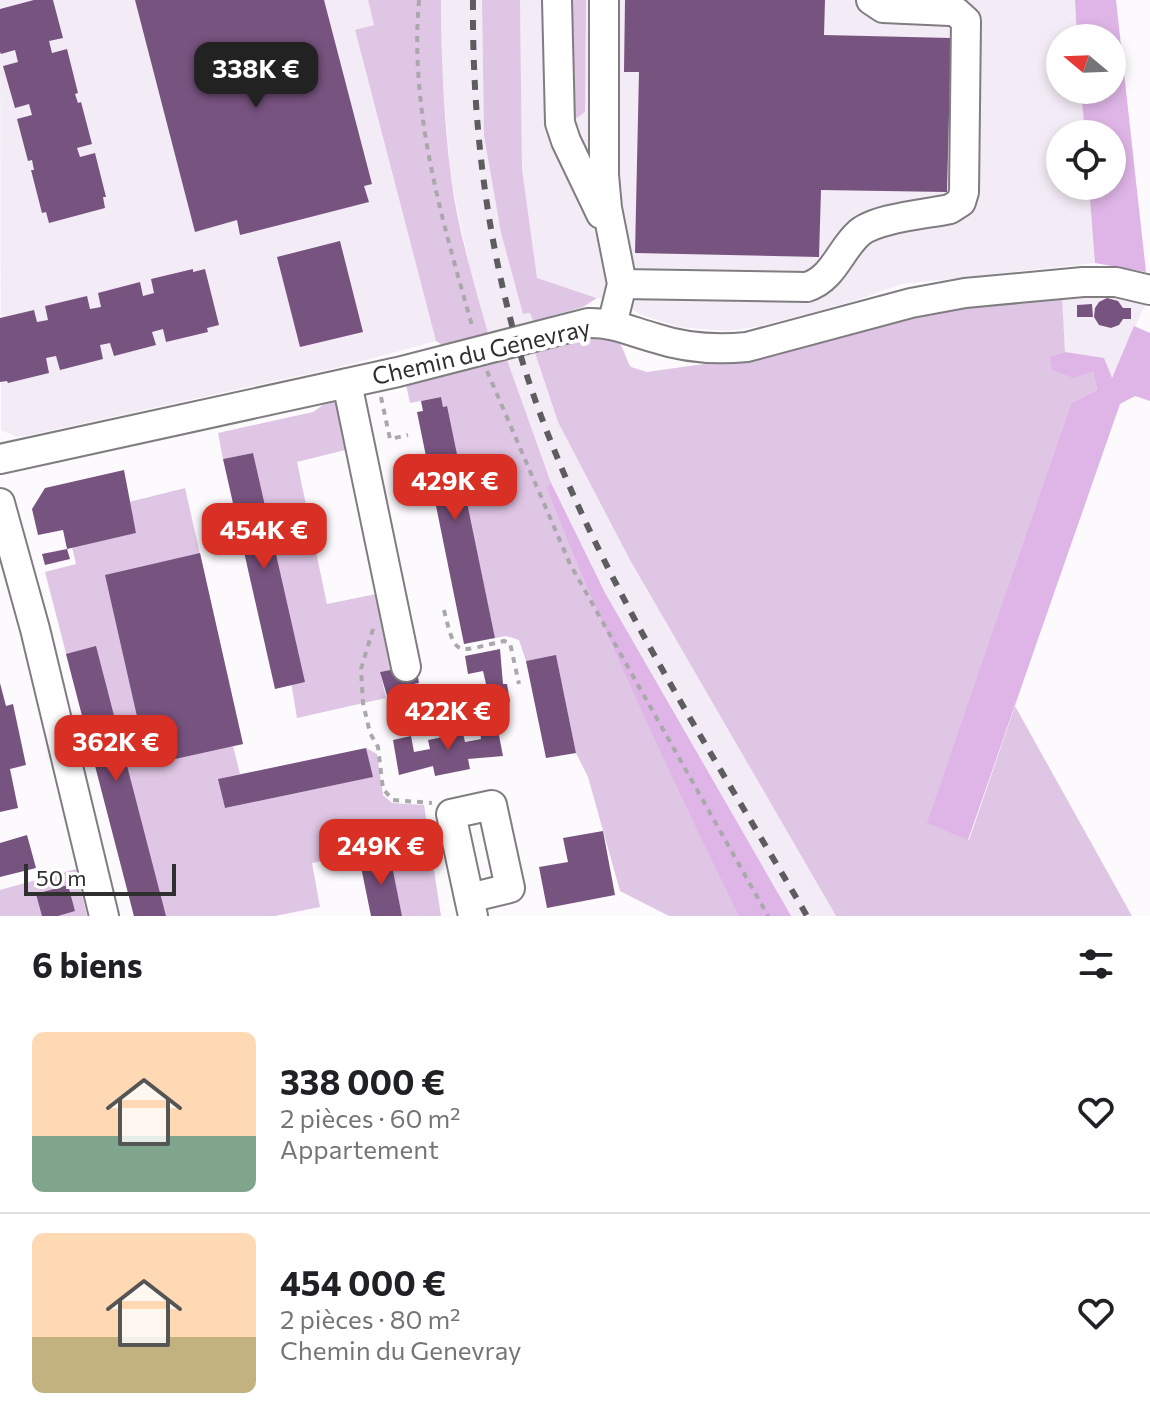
<!DOCTYPE html>
<html lang="fr">
<head>
<meta charset="utf-8">
<style>
  :root { --surface:#fff; --page:#f6f6f6; --text:#202124; --muted:#757577; --line:#e0e0e0; --accent:#d93025 }
  body { margin:0; font-family:Commissioner,sans-serif; background:var(--page); color:var(--text); height:100vh; display:flex; flex-direction:column; font-size:30px; white-space:nowrap }
  * { box-sizing:border-box; margin:0 }
  p { font-size:26px; color:var(--muted) }
  .icon { flex:none; width:44px; height:44px; fill:none; stroke:currentColor; stroke-width:2; stroke-linecap:round; stroke-linejoin:round }
  .map { position:relative; height:916px; overflow:hidden }
  .side { display:flex; flex-direction:column; background:var(--surface); flex:1 }
  .side>* { flex:none }
  .needle { width:52px; rotate:289deg }
  .tools { position:absolute; left:1046px; top:24px; display:grid; gap:16px }
  .tools a { display:grid; place-items:center; width:80px; height:80px; border-radius:50%; background:var(--surface); box-shadow:0 4px 12px #0003; font-size:40px }
  .scale { position:absolute; left:24px; bottom:20px; width:152px; box-sizing:border-box; padding-left:8px; border:4px solid #302f30; border-top:0; font-size:22px; line-height:28px; white-space:nowrap; color:#302f30; -webkit-text-stroke:6px #fff; paint-order:stroke }
  .price { position:absolute; translate:-50% -68px; padding:0 18px; border-radius:16px; background:var(--accent); color:#fff; font-size:26px; line-height:52px; filter:drop-shadow(0 2px 4px #0008) }
  .price::after { content:''; position:absolute; left:50%; top:48px; width:24px; height:18px; margin-left:-12px; background:inherit; clip-path:polygon(0 0,100% 0,50% 100%) }
  .price.active { background:#222; color:#fff }
  ul { padding:0; list-style:none }
  li { display:flex; align-items:center; gap:24px; height:200px; padding:0 32px }
  li+li { border-top:2px solid var(--line) }
  li span { display:grid; place-items:center; flex:none; width:224px; height:160px; border-radius:12px; color:#555 }
  li>.icon { margin-inline-start:auto }
  span .icon { width:96px; height:96px; fill:#fffc; stroke-width:1 }
  li b { font-size:34px }
  h2 { display:flex; justify-content:space-between; align-items:center; height:96px; padding:0 32px; font-size:34px }
  .map>svg:first-child { display:block }
  .built { fill:#f3ebf5 }
  .green { fill:#dfc6e4 }
  .forest { fill:#deb5e6 }
  .building { fill:#77537f }
  .lines { fill:none; stroke-linecap:round; stroke-linejoin:round }
  .minor-casing { stroke:#807d80; stroke-width:32 }
  .path { stroke:#a9a8aa; stroke-width:4; stroke-dasharray:6 6; stroke-linecap:butt }
  .minor { stroke:#fff; stroke-width:28 }
  .rail { stroke:#5d5c5e; stroke-width:6; stroke-dasharray:10 10; stroke-linecap:butt }
  .labels { text-anchor:middle; dominant-baseline:central; stroke-width:8; stroke-linejoin:round; paint-order:stroke }
  .street-label { font-size:24px; fill:#302f30; stroke:#fff }
</style>
</head>
<body>
<div class="map">
<svg width="1150" height="916" viewBox="0 0 1150 916">
  <rect width="100%" height="100%" fill="#fcfafd"/>
  <path class="built" d="M0,0H368L374,25L355,31L436,341L344,366L25,436L17,437L1,430Z
    M441,0H482L484,136L501,233L524,314L530,313L533,321L488,333L471,273L451,180L442,71Z
    M520,0H1075L1077,38H1060V90H1081L1085,134H1060V186H1089L1095,263L902,284L854,301L761,326L728,331L679,327L639,314L633,309L537,278L522,169Z
    M1098,294H1126L1147,301L1111,379L1104,358L1065,352L1062,297Z
    M533,347L558,422L630,560L836,916H791L605,593L551,483L505,354Z"/>
  <path class="green" d="M368,0H441C441,59 444,119 451,178C458,230 474,283 488,333L444,346L436,341L355,30L374,25Z
    M482,0H520L522,169L537,278L597,298L583,307L533,321L530,313L523,314L501,233L484,136Z
    M571,0H586L585,112L577,118L571,113Z
    M1062,297L1065,352L1050,356L1093,371L1097,390L1071,403L928,822L969,840L1015,706L1132,916H836L630,560L558,422L533,347C554,342 597,326 616,339C624,345 625,359 631,367L647,372L739,359L934,312Z
    M505,354L551,483L605,593L791,916H669L620,891L588,777L576,753L556,656L526,661L519,640L506,636L495,638L446,406L443,407L441,397L410,403L405,380Z
    M343,400L353,448L297,462L327,604L381,593L396,669L380,672L386,698L297,718L253,453L223,459L218,433L313,412L323,405Z
    M185,488L243,744L233,746L240,774L219,779L225,808L372,777L366,748L377,754L383,795L392,803L424,805L441,916H402L389,856L374,859L342,857L312,863L320,907L275,916H134L45,572L76,564L72,547L136,533L129,502Z
    M76,869L87,916H0V890Z"/>
  <path class="forest" d="M1075,0H1116L1146,272L1095,263L1089,186H1112V134H1085L1081,90H1112V38H1077Z
    M1134,326L1150,333V401L1135,396L1120,404L968,840L927,823L1071,403L1097,390L1093,371L1074,378L1052,370L1050,356L1065,352L1104,358L1112,378Z
    M551,483L605,593L791,916H739C670,775 604,634 547,488Z"/>
  <path class="building" d="M34,0H53L63,38L49,41L52,53L67,49L78,93L75,94L78,103L81,102L92,144L77,148L80,157L95,153L106,197H103L105,208L49,223L46,212L42,213L31,170H34L32,160L28,161L17,119L32,115L29,104L15,108L3,66L18,62L15,50L1,54L0,52V9Z
    M135,0H324L372,184L364,186L369,202L240,235L237,220L195,232Z
    M625,0H825L824,35L951,38L947,192L821,190L819,257L635,253L639,72H624Z
    M340,241L363,332L300,347L277,257Z
    M193,269V272L205,269L219,325L207,328L208,332L166,342L163,329L152,332L156,345L114,356L110,343L100,345L103,359L60,370L56,356L46,358L49,373L8,383L7,381L0,382V318L34,310L37,322L48,320L45,306L87,296L90,309L101,307L98,293L140,282L143,296L154,293L151,279Z
    M1107,298L1118,301L1123,308H1131V319H1123L1119,325L1111,328L1099,325L1094,317L1095,308L1099,302Z
    M1092,304L1093,317H1077V305Z
    M441,397L443,407L447,406L495,638L464,644L417,412L423,411L421,401Z
    M253,453L305,682L275,689L223,459Z
    M124,470L136,533L67,549L63,530L38,535L32,509L45,488Z
    M67,549L70,559L45,565L42,554Z
    M200,553L243,744L148,765L105,575Z
    M96,646L166,916H134L66,654Z
    M500,649L503,684H507L510,702L475,708L471,690L487,688L483,671L468,674L465,656Z
    M556,655L576,753L546,758L526,661Z
    M416,665L419,683L404,686L408,702L423,699L426,717L391,724L387,706H390L380,672Z
    M0,683L6,706L13,704L26,765L10,769L18,808L0,812Z
    M496,720L503,756L468,759L470,769L435,776L433,766L399,775L393,740L411,736L414,752L430,749L428,740L463,733L465,742L481,739L479,724Z
    M366,748L373,777L225,808L218,779Z
    M603,831L615,895L547,908L539,867L568,862L563,838Z
    M27,835L36,868L0,877V843Z
    M390,856L402,916H371L360,862Z
    M68,885L75,911L58,916H42L36,894Z"/>
  <g class="lines">
    <defs>
      <path id="minor" d="M557,0L560,123L566,141L601,214
        M604,0V175L607,208L622,284
        M612,325L622,284L807,287C833,279 840,250 859,233C876,218 927,214 950,209L961,202L964,192L966,21L956,12L950,11L883,8L871,0
        M347,383L406,667
        M0,459L398,372L588,323C612,322 633,332 655,338C685,348 716,350 747,347L911,303L965,293L1083,282H1116L1150,290
        M0,503L35,629L104,916
        M469,898L510,888L492,805L451,814L473,916"/>
    </defs>
    <use href="#minor" class="minor-casing"/>
    <path class="path" d="M419,0C409,112 443,223 473,329
      M487,371L570,564L768,916
      M381,397L390,439L408,435
      M444,610C456,661 457,651 504,641L510,643L519,684
      M373,629L361,669L363,703L370,733L378,747L383,789L393,800L432,803"/>
    <use href="#minor" class="minor"/>
    <path class="rail" d="M473,0C472,115 485,229 516,340C574,543 702,735 807,916"/>
  </g>
  <g class="labels">
    <g class="street-label">
      <text transform="translate(481 351) rotate(-13)">Chemin du Genevray</text>
    </g>
  </g>
</svg>
<div class="tools">
<a><svg class="needle" viewBox="-14 -14 28 28"><path d="M0-13l5 13h-10z" fill="#e53935"/><path d="M0 13l5-13h-10z" fill="#757577"/></svg></a>
<a><svg class="icon" aria-label="locate" viewBox="0 0 24 24"><circle cx="12" cy="12" r="6"/><path d="M12 2v4M12 18v4M2 12h4M18 12h4"/></svg></a>
</div>
<div class="scale">50 m</div>
<b class="price active" style="left:256px;top:110px">338K €</b>
<b class="price" style="left:455px;top:522px">429K €</b>
<b class="price" style="left:264px;top:571px">454K €</b>
<b class="price" style="left:448px;top:752px">422K €</b>
<b class="price" style="left:116px;top:783px">362K €</b>
<b class="price" style="left:381px;top:887px">249K €</b>
</div>
<section class="side">
<h2>6 biens<svg class="icon" aria-label="filters" viewBox="0 0 24 24"><path d="M4 7h16M4 17h16"/><circle cx="9" cy="7" r="2"/><circle cx="15" cy="17" r="2"/></svg></h2>
<ul>
<li><span style="background:linear-gradient(#ffd9b3 65%,#7fa58c 0)"><svg class="icon" aria-label="home" viewBox="0 0 24 24"><path d="M3 11l9-7 9 7M6 9v11h12V9"/></svg></span><div><b>338 000 €</b><p>2 pièces · 60 m²</p><p>Appartement</p></div><svg class="icon" aria-label="heart" viewBox="0 0 24 24"><path d="M12 20l-8-8c-3-5 5-10 8-4 3-6 11-1 8 4z"/></svg></li>
<li><span style="background:linear-gradient(#ffd9b3 65%,#c2b280 0)"><svg class="icon" aria-label="home" viewBox="0 0 24 24"><path d="M3 11l9-7 9 7M6 9v11h12V9"/></svg></span><div><b>454 000 €</b><p>2 pièces · 80 m²</p><p>Chemin du Genevray</p></div><svg class="icon" aria-label="heart" viewBox="0 0 24 24"><path d="M12 20l-8-8c-3-5 5-10 8-4 3-6 11-1 8 4z"/></svg></li>
</ul>
</section>
</body>
</html>
